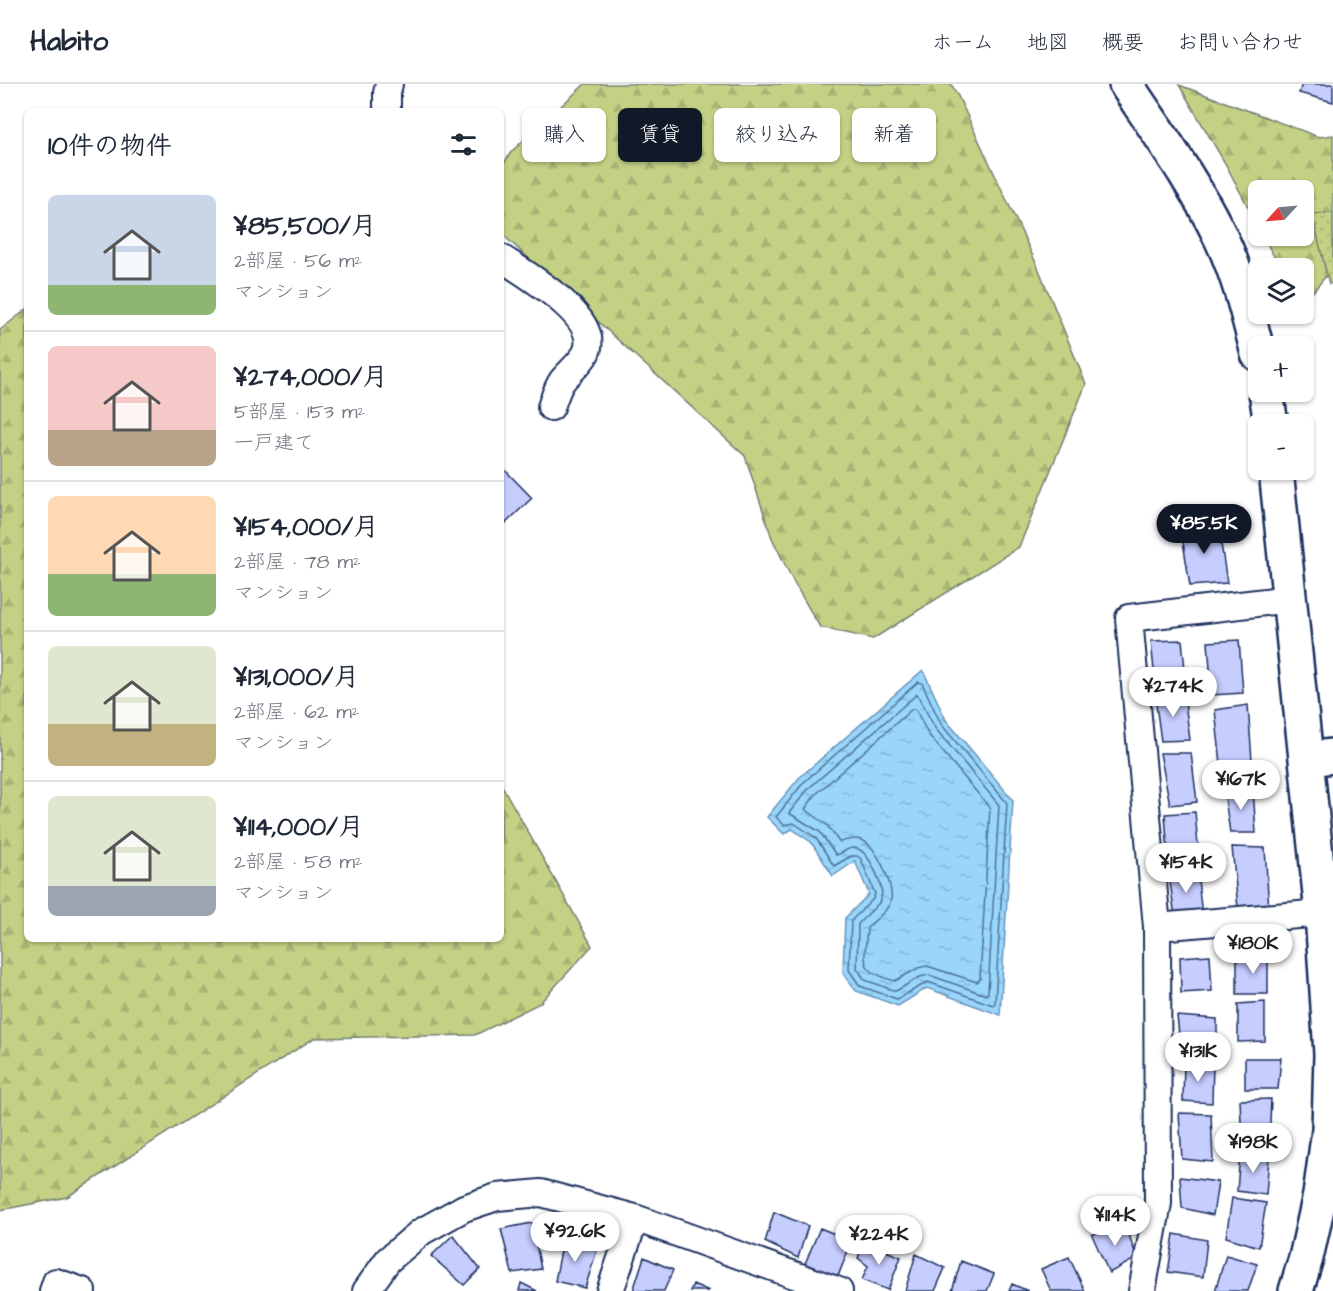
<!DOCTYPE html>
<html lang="ja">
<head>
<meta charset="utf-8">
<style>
  :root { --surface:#fff; --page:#f6f6f7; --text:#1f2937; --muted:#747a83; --line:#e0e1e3; --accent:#111827 }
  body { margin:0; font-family:"Architects Daughter","Klee One",sans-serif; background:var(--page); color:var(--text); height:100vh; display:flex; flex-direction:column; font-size:22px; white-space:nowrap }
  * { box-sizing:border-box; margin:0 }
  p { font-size:20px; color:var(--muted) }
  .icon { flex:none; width:33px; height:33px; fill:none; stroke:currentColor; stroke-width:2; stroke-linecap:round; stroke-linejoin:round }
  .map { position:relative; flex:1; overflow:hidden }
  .sheet { position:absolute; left:24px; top:24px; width:480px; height:834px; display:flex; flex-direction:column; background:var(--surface); border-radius:9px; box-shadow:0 2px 4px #0004 }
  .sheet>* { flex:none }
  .top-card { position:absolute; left:522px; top:24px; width:570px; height:54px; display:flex; gap:12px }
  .needle { width:39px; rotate:244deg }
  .tools { position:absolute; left:1248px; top:96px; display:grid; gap:12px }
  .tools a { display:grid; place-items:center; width:66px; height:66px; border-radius:9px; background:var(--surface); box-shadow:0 2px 4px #0004; font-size:30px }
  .price { position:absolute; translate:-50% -51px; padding:0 14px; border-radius:21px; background:#fff; color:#222; font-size:20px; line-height:39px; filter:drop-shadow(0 2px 3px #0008) }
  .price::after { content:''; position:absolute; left:50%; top:36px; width:18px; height:14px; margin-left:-9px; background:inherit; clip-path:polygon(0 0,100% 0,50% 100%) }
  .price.current { background:var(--accent); color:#fff }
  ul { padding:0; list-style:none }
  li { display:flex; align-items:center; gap:18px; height:150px; padding:0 24px }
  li+li { border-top:2px solid var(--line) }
  li span { display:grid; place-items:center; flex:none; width:168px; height:120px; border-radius:9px; color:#555 }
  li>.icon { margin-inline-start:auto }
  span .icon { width:72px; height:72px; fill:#fffc; stroke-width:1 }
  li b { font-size:26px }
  h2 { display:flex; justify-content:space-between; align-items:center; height:72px; padding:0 24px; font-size:26px }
  .chip { padding:0 21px; border-radius:9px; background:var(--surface); box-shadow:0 2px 4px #0004; font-size:21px; line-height:54px }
  .chip.current { background:var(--accent); color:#fff }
  header { display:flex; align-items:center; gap:36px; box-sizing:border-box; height:84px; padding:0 30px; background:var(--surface); border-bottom:2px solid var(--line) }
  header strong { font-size:28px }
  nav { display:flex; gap:33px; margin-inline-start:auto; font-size:21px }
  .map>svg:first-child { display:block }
  .forest { fill:url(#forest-firs); stroke:#708071; stroke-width:1.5 }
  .park { fill:url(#park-dots); stroke:#708071; stroke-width:1.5 }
  .water { fill:url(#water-ripples); stroke:#6793bc; stroke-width:1.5 }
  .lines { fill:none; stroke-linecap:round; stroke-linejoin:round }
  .shore { stroke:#4d729c; stroke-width:1.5 }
  .building { fill:#c6cdff; stroke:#1b2f5e; stroke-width:1.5 }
  .street-casing { stroke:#1b2f5e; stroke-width:30 }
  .secondary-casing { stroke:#1b2f5e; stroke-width:38 }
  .street { stroke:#fff; stroke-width:26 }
  .secondary { stroke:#fff; stroke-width:33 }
</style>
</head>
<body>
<header>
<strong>Habito</strong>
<nav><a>ホーム</a><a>地図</a><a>概要</a><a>お問い合わせ</a></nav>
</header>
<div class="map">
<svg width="1333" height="1207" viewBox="0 0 1333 1207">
  <defs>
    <pattern id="forest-firs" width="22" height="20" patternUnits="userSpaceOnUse" patternTransform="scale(1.5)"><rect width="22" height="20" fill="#c4d184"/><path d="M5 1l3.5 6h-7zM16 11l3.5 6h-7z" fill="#a8b474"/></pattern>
    <pattern id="park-dots" width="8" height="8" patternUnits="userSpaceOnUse" patternTransform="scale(1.5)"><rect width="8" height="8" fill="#c4d184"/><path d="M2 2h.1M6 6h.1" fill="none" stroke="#a8b474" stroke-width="1.8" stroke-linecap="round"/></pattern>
    <pattern id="water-ripples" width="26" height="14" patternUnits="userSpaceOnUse" patternTransform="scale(1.5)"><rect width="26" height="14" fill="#99d6fa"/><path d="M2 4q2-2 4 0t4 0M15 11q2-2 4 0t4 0" fill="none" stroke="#83b8d9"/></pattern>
  </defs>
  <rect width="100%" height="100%" fill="#fff"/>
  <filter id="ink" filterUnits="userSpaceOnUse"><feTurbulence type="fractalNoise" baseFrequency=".0167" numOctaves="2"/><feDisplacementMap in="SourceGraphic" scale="12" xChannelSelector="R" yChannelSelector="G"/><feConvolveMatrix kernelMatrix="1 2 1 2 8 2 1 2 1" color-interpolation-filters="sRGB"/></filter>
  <g filter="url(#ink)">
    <path class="forest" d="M585,0H951L958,12L1037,181L1086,300L1019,463L873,555L820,543L794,499L772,454L745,372L501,149V84L511,68Z
      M1179,1L1319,53L1333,51V183L1313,208L1304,201V184H1284L1278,180L1263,152H1304V106H1258V142L1225,79Z
      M27,225V855H501V700L592,862L540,919L475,951L314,954L67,1113L0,1126V246Z"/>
    <path class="park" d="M1333,129V199L1329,200L1312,130Z"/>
    <path class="water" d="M923,586L946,636L1013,716L1000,931L927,904L898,922L856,907L843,888L845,834L869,810L855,777L833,792L811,758L792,745L784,750L767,733L799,694Z"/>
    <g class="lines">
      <path class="shore" d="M918,598L922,599L941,640L1007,719L995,919L993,921L928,898L897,915L860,902L849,886L851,837L873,815L875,810L861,775L857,772H851L834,782L816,754L794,739L784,741L776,733L804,698Z
        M917,610L935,644L999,721L988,908L986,911L929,891L920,893L896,907L865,896L857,884L858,840L879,819L882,810C881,798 868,763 853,764C847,764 842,770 836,771L820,748L789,729L809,704Z
        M912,625L916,626L928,650L990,724L980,895L977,898L927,882L918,884L895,897C857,886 865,879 867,844C875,835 888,828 891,816C894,801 876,760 861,756C853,753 846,757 839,758L827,741L805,725L816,710Z"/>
    </g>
    <path class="building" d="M1302,0H1333V18L1299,9Z
      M503,384L532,414L506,439L501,434V385Z
      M1218,439L1227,499L1190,502L1181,445Z
      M1182,556L1186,595L1155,596L1151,557Z
      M1239,556L1243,609L1212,611L1208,558Z
      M1184,611L1190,656L1161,657L1155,613Z
      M1248,621L1252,677L1221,680L1215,626Z
      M1160,669H1191L1197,718L1170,721Z
      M1253,705L1256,749H1230L1224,707Z
      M1195,728L1199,773L1168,771L1165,730Z
      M1232,763L1265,764L1269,826L1238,824Z
      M1197,787L1202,832L1175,833L1169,790Z
      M1210,871L1212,907L1181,909L1180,873Z
      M1268,871V910H1237V872Z
      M1265,918V957L1238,958V920Z
      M1177,932L1217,935V967L1181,969Z
      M1245,974H1281L1278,1005H1245Z
      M1213,979L1212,1019L1183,1017L1184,980Z
      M1271,1015L1269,1061L1242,1060L1240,1016Z
      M1179,1029L1211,1030L1213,1078L1182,1075Z
      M1240,1069L1269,1073L1266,1111L1237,1107Z
      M1180,1093L1218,1098L1213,1131L1182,1124Z
      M1232,1114L1266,1119L1259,1163L1226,1153Z
      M774,1128L808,1142L798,1174L765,1158Z
      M1124,1137L1137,1174L1109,1189L1092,1151Z
      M532,1139L541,1185L512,1189L501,1145Z
      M820,1144L852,1157L838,1192L804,1182Z
      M1174,1150L1207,1156L1203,1193L1168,1188Z
      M453,1151L480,1185L464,1201L431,1172Z
      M564,1152L597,1166L585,1204L555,1197Z
      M864,1158L901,1173L888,1206L862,1196L868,1182L858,1174Z
      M916,1170L945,1184L935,1207H905Z
      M1226,1171L1257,1180L1248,1207H1215Z
      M644,1173L673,1186L664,1207H633Z
      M1069,1173L1085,1207H1051L1041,1185Z
      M961,1177L994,1190L987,1207H952Z
      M521,1199L537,1207H519Z
      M693,1200L709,1207H690Z
      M1012,1200L1028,1207H1009Z"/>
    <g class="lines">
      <defs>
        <path id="street" d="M387,27V9L389,0
          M501,174C524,189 603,234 586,269C581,279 569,288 562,297C557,304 554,315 551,323
          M1157,843L1322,829
          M53,1207L56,1198L82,1207
          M366,1207L388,1176L421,1148L464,1124L497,1113L541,1109L635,1134L839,1207
          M610,1207L635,1134
          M1142,1207L1158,1119L1157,843L1129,534L1290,515"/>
        <path id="secondary" d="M1126,0C1159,50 1194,98 1220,152C1238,189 1248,230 1258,270
          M1266,308L1271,340
          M1276,386L1322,829L1331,970L1329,1046L1320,1111L1306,1174L1296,1207
          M1306,675L1333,672"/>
      </defs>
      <use href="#street" class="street-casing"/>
      <use href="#secondary" class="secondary-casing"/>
      <use href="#street" class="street"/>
      <use href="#secondary" class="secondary"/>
    </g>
  </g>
</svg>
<div class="tools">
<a><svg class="needle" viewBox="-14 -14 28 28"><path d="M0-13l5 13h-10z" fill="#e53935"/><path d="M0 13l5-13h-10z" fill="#747a83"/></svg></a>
<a><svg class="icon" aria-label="layers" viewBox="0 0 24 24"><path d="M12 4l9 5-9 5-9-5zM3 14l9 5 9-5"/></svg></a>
<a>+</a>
<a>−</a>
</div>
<b class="price current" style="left:1204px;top:471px">¥85.5K</b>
<b class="price" style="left:1173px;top:634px">¥274K</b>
<b class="price" style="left:1241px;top:727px">¥167K</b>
<b class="price" style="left:1186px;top:810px">¥154K</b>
<b class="price" style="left:1253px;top:891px">¥180K</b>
<b class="price" style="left:1198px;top:999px">¥131K</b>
<b class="price" style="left:1253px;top:1090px">¥198K</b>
<b class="price" style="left:1115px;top:1163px">¥114K</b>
<b class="price" style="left:575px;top:1179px">¥92.6K</b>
<b class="price" style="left:879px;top:1182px">¥224K</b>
<div class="top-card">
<a class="chip">購入</a>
<a class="chip current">賃貸</a>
<a class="chip">絞り込み</a>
<a class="chip">新着</a>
</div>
<section class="sheet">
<h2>10件の物件<svg class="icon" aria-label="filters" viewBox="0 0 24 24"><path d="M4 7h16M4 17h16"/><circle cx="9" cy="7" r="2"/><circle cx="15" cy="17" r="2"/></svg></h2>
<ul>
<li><span style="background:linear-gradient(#c9d6e8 75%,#8fb573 0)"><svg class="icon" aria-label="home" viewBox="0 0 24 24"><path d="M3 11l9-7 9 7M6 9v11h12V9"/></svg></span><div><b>¥85,500/月</b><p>2部屋 · 56 m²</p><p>マンション</p></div></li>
<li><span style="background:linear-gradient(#f6c9c9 70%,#b9a48a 0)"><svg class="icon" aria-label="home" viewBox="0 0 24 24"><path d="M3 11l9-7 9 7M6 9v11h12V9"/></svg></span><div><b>¥274,000/月</b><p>5部屋 · 153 m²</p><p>一戸建て</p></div></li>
<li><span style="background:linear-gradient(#ffd9b3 65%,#8fb573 0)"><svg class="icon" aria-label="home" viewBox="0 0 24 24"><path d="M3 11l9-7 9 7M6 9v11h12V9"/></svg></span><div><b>¥154,000/月</b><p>2部屋 · 78 m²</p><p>マンション</p></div></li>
<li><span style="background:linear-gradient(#dfe7d0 65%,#c2b280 0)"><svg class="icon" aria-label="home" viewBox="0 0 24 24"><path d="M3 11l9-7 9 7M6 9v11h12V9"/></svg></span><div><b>¥131,000/月</b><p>2部屋 · 62 m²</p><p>マンション</p></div></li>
<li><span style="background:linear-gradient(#dfe7d0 75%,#9aa5b1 0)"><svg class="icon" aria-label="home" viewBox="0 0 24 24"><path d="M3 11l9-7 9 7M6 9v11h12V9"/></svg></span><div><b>¥114,000/月</b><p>2部屋 · 58 m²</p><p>マンション</p></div></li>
</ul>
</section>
</div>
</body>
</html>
